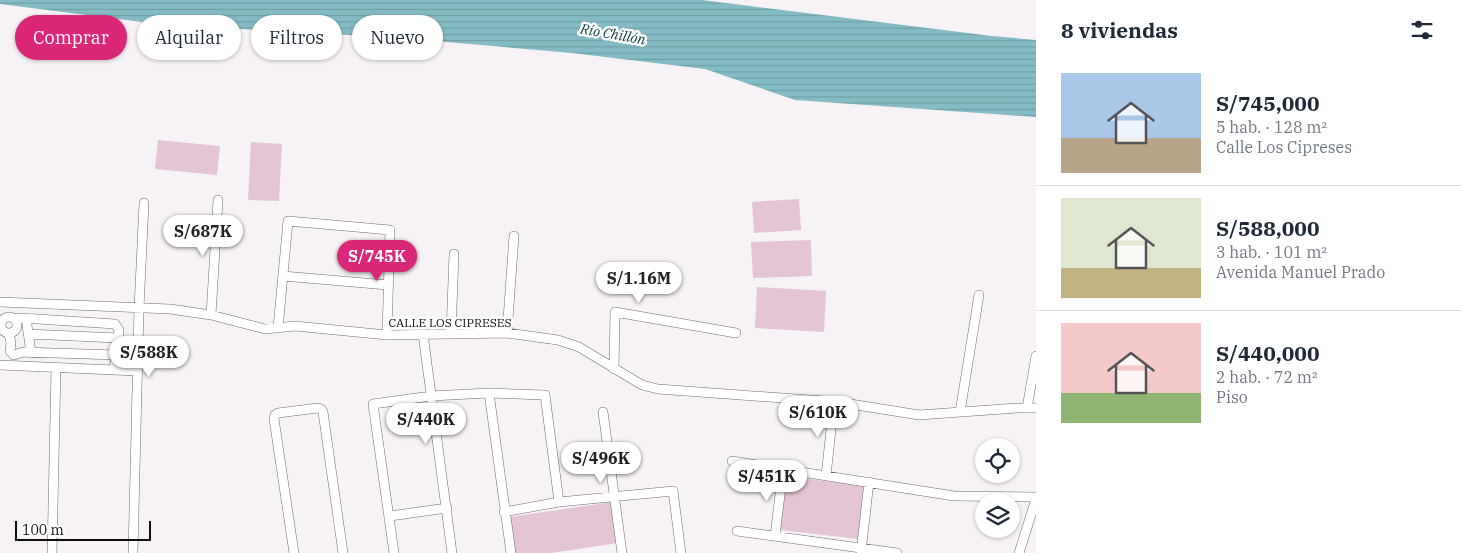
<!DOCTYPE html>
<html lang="es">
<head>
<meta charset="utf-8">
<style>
  :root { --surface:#fff; --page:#f2f2f3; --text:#1f2937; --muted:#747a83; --line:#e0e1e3; --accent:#db2777 }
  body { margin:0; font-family:"IBM Plex Serif",serif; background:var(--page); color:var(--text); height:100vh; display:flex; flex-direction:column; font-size:19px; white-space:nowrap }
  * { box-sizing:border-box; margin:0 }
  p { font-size:16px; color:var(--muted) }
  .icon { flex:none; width:28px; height:28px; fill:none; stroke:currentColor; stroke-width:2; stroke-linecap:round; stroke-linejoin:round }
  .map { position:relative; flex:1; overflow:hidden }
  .panel { display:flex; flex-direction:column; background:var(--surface); width:425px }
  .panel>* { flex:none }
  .banner { position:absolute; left:15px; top:15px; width:475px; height:45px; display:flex; gap:10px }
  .buttons { position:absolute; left:975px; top:438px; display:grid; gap:10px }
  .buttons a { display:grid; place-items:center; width:45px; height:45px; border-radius:50%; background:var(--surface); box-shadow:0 1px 4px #0004; font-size:25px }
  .scale { position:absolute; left:15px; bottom:12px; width:136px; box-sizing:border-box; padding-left:5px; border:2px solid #100f10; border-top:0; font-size:14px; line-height:18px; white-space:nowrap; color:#100f10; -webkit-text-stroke:4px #fff; paint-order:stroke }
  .price { position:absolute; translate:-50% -42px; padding:0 11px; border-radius:18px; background:#fff; color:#222; font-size:16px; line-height:32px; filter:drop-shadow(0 1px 2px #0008) }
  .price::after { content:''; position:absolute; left:50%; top:30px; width:15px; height:11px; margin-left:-8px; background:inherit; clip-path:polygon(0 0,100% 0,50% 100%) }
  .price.active { background:var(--accent); color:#fff }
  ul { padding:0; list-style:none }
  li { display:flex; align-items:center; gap:15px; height:125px; padding:0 25px }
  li+li { border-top:1px solid var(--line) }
  li span { display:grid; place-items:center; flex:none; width:140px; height:100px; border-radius:0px; color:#555 }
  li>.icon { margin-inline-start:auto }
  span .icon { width:60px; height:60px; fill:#fffc; stroke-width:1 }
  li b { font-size:21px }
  h2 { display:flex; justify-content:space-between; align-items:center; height:60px; padding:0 25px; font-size:21px }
  .chip { padding:0 18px; border-radius:22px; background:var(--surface); box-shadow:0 1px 4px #0004; font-size:18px; line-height:45px }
  .chip.active { background:var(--accent); color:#fff }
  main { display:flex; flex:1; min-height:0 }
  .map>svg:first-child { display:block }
  .park { fill:#e5c4d5 }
  .water { fill:url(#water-rules) }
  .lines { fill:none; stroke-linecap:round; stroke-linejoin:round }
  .minor-casing { stroke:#6f6b6d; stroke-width:10 }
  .minor { stroke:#fff; stroke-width:9 }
  .labels { text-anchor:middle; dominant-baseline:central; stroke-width:5; stroke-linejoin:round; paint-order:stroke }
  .street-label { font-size:12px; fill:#100f10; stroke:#fff }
  .water-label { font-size:14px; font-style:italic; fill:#013940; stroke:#fff }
</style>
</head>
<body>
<main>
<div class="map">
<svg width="1036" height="553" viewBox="0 0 1036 553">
  <defs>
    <pattern id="water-rules" width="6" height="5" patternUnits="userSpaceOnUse" patternTransform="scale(1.25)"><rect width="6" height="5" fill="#84bcc5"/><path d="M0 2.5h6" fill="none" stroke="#71a0a8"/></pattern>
  </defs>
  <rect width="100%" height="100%" fill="#f7f2f5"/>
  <path class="park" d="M158,140L220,146L217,175L155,169Z
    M251,142L282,144L279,201L248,200Z
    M799,199L801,230L754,233L752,202Z
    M811,240L812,276L753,278L751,242Z
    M757,287L826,291L824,332L755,328Z
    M786,476L864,486L858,539L780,530Z
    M612,502L618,543L551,553H515L510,517Z"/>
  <path class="water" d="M0,0H702L992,36L1036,40V117L795,100L705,69L572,53L389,37L166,25L0,4Z"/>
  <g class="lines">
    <defs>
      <path id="minor" d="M283,276L388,285
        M0,302L170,309L211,315L265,329L295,326L387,335L507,333L558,340L579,347L642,385L658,389L838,402L919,415L1017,408H1036
        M211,315L218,200
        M1 325a8 8 0 1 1 16 0a8 8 0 1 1-16 0Z
        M26,318L31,353
        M14,319L22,318L115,324L119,330L114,370
        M278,328L288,221L390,230L387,335
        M9,333L11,343L10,351L14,355L23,352L117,355
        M451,333L454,254
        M507,333L514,236
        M28,334L118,338
        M423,334L452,553
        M0,365L137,371
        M614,369L615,312L736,333
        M489,393L511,553
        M1027,408L1036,356
        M603,412L622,553
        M960,412L979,295
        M732,461L954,496L1036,497
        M826,476L834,402
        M504,512L559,502L673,491L681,553
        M390,516L447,508
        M737,531L897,553
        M775,536L783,470
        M861,552L869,482
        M52,553L56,368
        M133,553L139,308L144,203
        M294,553L274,419L275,415L278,413L318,408L321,409L323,412L343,553
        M394,553L373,404L431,396L489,393L545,395L559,502
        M1019,553L1036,499"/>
    </defs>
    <use href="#minor" class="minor-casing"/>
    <use href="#minor" class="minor"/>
  </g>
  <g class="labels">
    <g class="street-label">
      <text x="450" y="322">CALLE LOS CIPRESES</text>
    </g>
    <g class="water-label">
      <text transform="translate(613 34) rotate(10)">Río Chillón</text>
    </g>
  </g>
</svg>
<div class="buttons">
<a><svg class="icon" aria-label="locate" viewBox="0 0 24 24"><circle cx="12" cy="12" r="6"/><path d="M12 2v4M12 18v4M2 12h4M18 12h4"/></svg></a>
<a><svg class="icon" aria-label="layers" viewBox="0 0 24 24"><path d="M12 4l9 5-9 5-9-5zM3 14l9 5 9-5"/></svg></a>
</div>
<div class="scale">100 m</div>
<b class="price" style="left:203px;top:257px">S/687K</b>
<b class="price active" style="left:377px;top:282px">S/745K</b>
<b class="price" style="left:639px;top:304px">S/1.16M</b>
<b class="price" style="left:149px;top:378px">S/588K</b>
<b class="price" style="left:818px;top:438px">S/610K</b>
<b class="price" style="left:426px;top:445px">S/440K</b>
<b class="price" style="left:601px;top:484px">S/496K</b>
<b class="price" style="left:767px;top:502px">S/451K</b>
<div class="banner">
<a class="chip active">Comprar</a>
<a class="chip">Alquilar</a>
<a class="chip">Filtros</a>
<a class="chip">Nuevo</a>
</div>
</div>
<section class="panel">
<h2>8 viviendas<svg class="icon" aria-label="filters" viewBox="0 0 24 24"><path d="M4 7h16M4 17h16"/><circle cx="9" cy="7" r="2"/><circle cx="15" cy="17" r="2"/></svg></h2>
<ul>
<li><span style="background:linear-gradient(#a9c7e8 65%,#b9a48a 0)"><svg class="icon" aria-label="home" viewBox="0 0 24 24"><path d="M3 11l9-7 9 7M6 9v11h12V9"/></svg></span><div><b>S/745,000</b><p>5 hab. · 128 m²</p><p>Calle Los Cipreses</p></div></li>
<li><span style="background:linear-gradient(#dfe7d0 70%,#c2b280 0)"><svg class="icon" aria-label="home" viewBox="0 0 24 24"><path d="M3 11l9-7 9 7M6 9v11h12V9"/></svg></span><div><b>S/588,000</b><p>3 hab. · 101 m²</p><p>Avenida Manuel Prado</p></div></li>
<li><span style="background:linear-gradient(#f6c9c9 70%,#8fb573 0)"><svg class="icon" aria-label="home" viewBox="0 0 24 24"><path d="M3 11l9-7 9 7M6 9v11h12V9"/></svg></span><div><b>S/440,000</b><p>2 hab. · 72 m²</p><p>Piso</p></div></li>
</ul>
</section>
</main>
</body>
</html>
